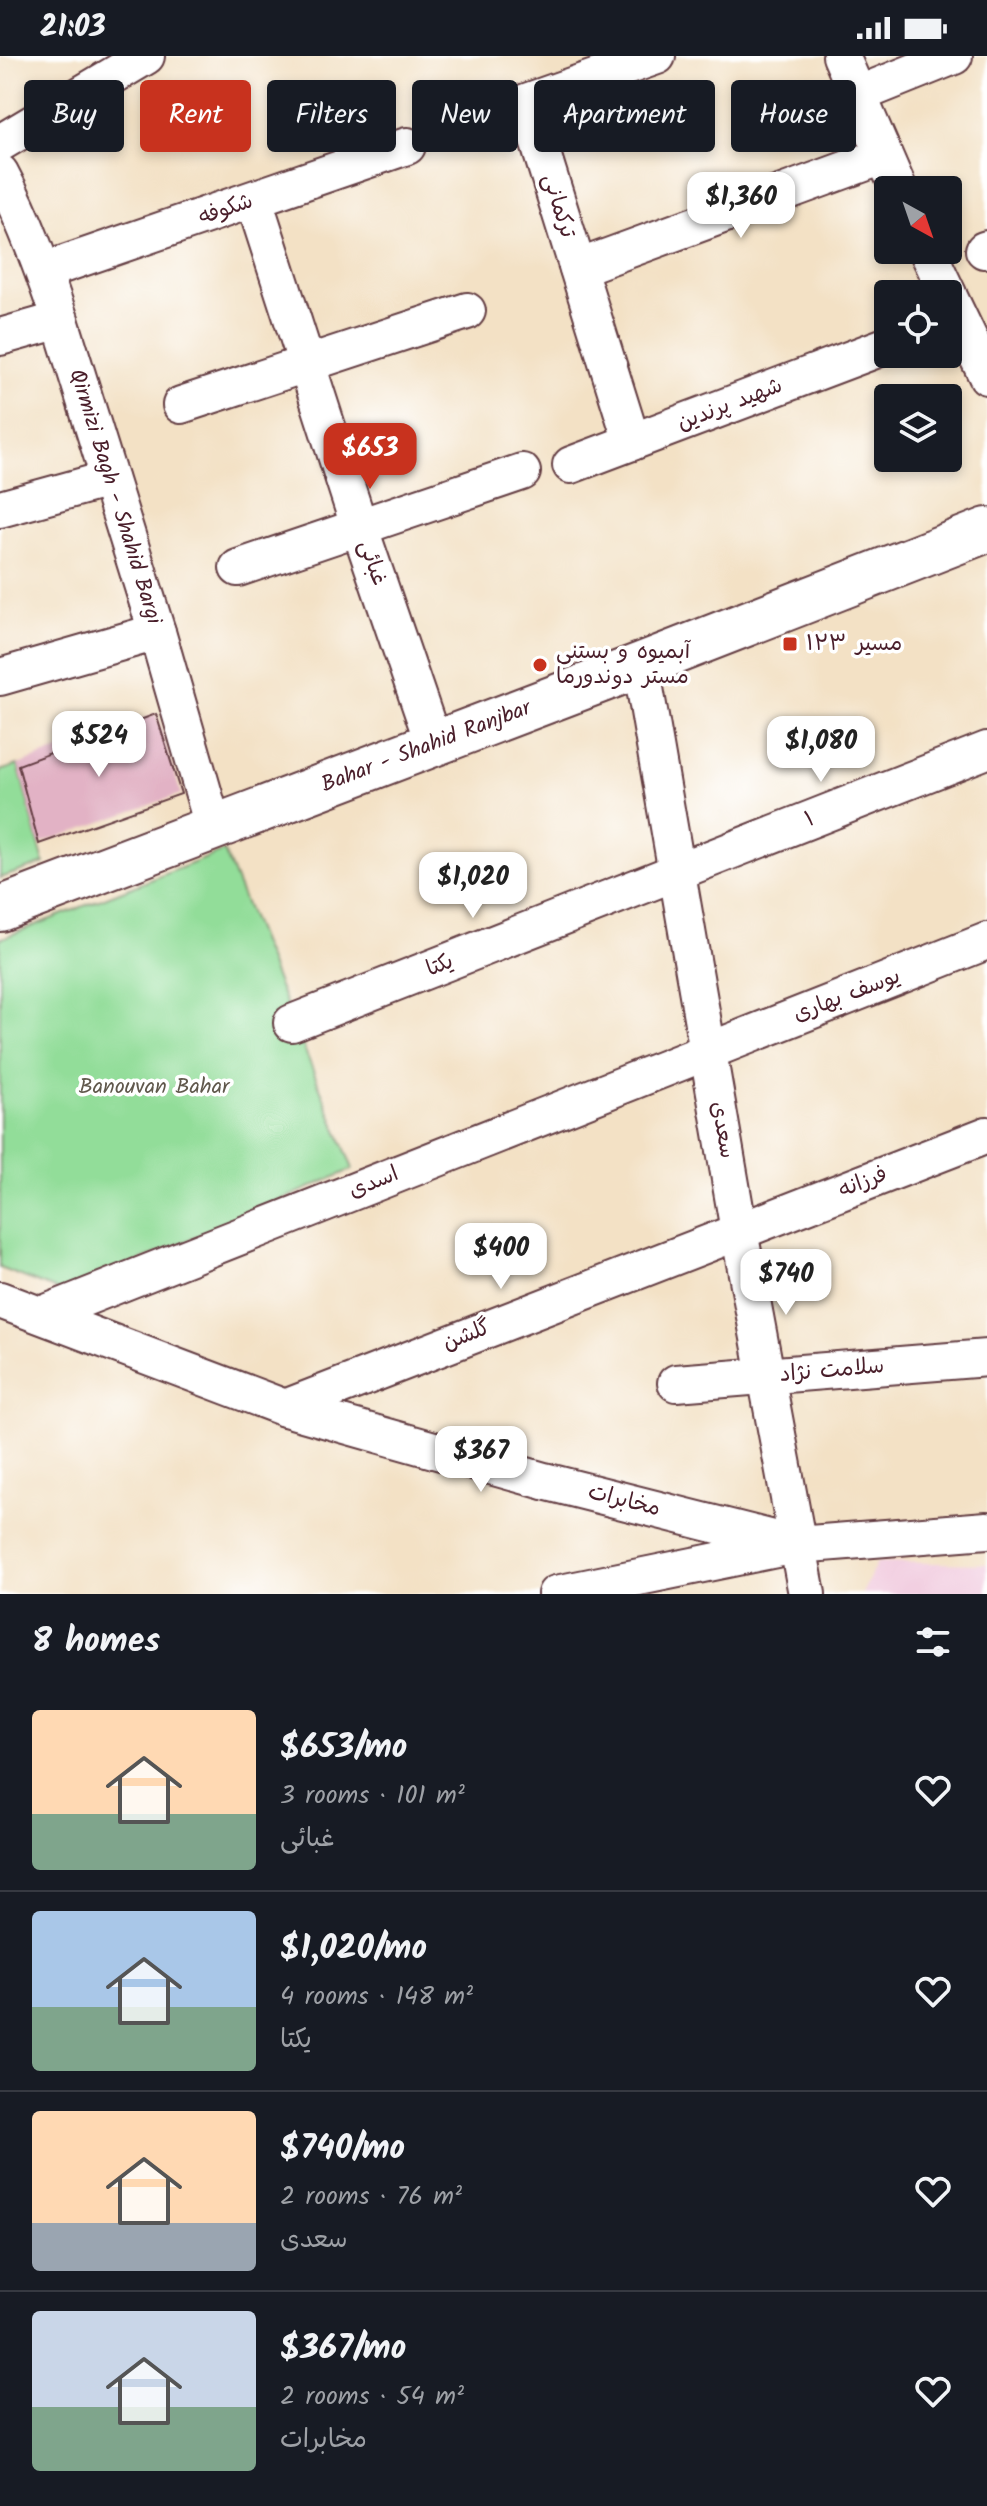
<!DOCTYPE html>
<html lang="en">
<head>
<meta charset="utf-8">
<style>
  :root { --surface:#171b24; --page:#242831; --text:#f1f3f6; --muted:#9ea1a6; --line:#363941; --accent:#c8321e }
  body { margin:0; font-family:Kalam,"Playpen Sans Arabic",sans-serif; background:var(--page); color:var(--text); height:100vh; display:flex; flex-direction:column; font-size:30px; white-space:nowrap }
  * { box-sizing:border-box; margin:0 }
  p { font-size:26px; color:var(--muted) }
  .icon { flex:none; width:44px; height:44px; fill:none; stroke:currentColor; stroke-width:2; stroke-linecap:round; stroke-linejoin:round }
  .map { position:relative; height:1538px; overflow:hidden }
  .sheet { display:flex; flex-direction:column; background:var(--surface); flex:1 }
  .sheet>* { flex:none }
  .top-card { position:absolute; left:24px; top:24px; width:940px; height:72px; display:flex; gap:16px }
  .needle { width:52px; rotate:140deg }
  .tools { position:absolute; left:874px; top:120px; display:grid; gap:16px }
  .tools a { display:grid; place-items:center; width:88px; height:88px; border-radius:8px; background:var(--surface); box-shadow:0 4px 12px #0003; font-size:40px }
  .price { position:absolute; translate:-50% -68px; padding:0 18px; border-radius:16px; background:#fff; color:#222; font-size:26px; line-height:52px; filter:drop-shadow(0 2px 4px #0008) }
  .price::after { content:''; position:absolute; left:50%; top:48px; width:24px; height:18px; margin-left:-12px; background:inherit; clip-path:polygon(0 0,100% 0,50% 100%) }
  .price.current { background:var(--accent); color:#fff }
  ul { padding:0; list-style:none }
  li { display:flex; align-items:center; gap:24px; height:200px; padding:0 32px }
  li+li { border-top:2px solid var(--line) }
  li span { display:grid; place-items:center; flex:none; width:224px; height:160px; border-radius:8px; color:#555 }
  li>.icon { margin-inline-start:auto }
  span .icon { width:96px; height:96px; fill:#fffc; stroke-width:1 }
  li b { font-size:34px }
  h2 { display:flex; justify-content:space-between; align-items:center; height:96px; padding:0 32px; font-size:34px }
  .tag { padding:0 28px; border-radius:8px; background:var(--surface); box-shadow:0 4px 12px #0003; font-size:28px; line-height:72px }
  .tag.current { background:var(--accent); color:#fff }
  .status { display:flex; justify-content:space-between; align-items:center; height:56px; padding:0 40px; background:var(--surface); direction:ltr }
  .status svg { height:22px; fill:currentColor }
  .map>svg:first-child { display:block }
  .built { fill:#f2cfe1 }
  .green { fill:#92dd99; stroke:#6e7e62; stroke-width:2 }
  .building { fill:#e2b2c5 }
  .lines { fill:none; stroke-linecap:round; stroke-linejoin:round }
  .minor-casing { stroke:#633c42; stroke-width:40 }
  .major-casing { stroke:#633c42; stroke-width:48 }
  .minor { stroke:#fff; stroke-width:36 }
  .major { stroke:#fff; stroke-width:44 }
  .poi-dot { fill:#c8321e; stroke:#fff; stroke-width:3 }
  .labels { text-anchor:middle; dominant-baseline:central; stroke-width:7; stroke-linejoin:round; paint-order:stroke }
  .street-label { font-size:22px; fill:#4a1f2b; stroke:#fff }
  .poi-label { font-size:22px; fill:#4a1f2b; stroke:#fff; text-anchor:start }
  .park-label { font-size:22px; fill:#60584c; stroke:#fff }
</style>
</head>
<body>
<div class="status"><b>21:03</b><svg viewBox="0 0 49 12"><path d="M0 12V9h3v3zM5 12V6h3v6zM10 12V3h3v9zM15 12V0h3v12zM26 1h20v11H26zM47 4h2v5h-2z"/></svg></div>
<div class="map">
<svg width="987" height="1538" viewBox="0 0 987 1538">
  <rect width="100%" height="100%" fill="#fff"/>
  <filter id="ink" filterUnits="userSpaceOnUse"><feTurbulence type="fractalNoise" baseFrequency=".0125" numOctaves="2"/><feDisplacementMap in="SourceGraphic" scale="16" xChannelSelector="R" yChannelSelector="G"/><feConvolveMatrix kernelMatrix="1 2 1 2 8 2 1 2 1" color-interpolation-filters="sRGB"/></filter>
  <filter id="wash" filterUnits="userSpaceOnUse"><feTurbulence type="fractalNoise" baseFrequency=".006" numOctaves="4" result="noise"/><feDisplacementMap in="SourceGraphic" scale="32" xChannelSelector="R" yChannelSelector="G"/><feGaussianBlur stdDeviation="1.8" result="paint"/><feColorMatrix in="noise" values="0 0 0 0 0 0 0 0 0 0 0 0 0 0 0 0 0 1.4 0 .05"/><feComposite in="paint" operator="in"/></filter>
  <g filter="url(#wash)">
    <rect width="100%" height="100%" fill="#f3e1c5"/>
    <path class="built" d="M877,1506L987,1508V1538H862Z"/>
    <path class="green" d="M18,709L44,807L0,822V715Z
      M224,795L353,1113L65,1237L0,1212V883Z"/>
    <g id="blocks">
      <path class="building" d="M156,658L181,738L39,788L18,709Z"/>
    </g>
  </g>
  <g filter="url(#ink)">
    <use href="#blocks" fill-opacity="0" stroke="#633c42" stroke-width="2"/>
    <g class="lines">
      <defs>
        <g id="minor">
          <path d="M841,0L899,134"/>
          <path d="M857,39L954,0"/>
          <path d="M0,87L146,0"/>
          <path id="s1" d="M0,117C25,164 43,214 60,264L157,576L213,770"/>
          <path d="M254,144L359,470L433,686"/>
          <path d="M927,194L948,238"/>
          <path d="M984,194L987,193"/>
          <path d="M578,212L883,100"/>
          <path d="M44,215L407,90"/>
          <path d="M948,239L987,320"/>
          <path d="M0,281L60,264"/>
          <path d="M181,349L467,255"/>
          <path d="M632,386L526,46L657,0"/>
          <path d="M571,409L888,289"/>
          <path d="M0,453L109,423"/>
          <path d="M238,512L522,416"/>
          <path d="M641,609L739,1175L807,1538"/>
          <path d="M0,621L157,576"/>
          <path d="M292,967L987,694"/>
          <path d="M0,1244L285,1352L544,1425L797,1489L987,1474"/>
          <path d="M41,1259L987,885"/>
          <path d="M676,1327L987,1302"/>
          <path d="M285,1352L987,1079"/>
          <path d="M556,1538L786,1491"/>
        </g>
        <g id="major">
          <path id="s2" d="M0,853L641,609L987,474"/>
        </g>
      </defs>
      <use href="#minor" class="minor-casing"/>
      <use href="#major" class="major-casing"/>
      <use href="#minor" class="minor"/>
      <use href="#major" class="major"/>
    </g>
  </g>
  <g class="poi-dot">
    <rect x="782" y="580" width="16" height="16" rx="4"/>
    <circle cx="540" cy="609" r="8"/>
  </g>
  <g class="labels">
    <g class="street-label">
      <text transform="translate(558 150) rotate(73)">ترکمانی</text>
      <text transform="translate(226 154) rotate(-19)">شکوفه</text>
      <text transform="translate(730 349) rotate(-21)">شهید پرندین</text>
      <text stroke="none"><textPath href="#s1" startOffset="344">Qirmizi Bagh - Shahid Bargi</textPath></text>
      <text transform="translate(372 507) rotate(71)">غبائی</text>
      <text stroke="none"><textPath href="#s2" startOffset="456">Bahar - Shahid Ranjbar</textPath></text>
      <text transform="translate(810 764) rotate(-22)">۱</text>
      <text transform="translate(440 910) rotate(-21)">یکتا</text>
      <text transform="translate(847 940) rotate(-21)">یوسف بهاری</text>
      <text transform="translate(722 1074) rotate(80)">سعدی</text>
      <text transform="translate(374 1127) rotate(-22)">اسدی</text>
      <text transform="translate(863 1127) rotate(-21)">فرزانه</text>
      <text transform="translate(467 1280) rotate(-21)">گلشن</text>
      <text transform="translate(832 1315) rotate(-5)">سلامت نژاد</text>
      <text transform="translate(624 1445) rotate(14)">مخابرات</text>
    </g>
    <g class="poi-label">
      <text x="806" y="588">مسیر ۱۲۳</text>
      <text x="556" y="596">آبمیوه و بستنی<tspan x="556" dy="25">مستر دوندورما</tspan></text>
    </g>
    <g class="park-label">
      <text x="154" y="1031">Banouvan Bahar</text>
    </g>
  </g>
</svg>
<div class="tools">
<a><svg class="needle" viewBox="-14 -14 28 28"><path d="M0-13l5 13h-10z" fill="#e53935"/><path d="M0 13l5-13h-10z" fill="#9ea1a6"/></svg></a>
<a><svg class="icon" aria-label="locate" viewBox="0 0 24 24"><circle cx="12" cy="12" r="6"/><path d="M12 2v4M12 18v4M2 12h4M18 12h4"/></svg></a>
<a><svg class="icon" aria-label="layers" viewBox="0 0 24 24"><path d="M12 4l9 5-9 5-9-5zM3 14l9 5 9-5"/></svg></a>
</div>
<b class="price" style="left:741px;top:184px">$1,360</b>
<b class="price current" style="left:370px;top:435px">$653</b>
<b class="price" style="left:99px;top:723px">$524</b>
<b class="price" style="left:821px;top:728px">$1,080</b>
<b class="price" style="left:473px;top:864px">$1,020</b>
<b class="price" style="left:501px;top:1235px">$400</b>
<b class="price" style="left:786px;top:1261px">$740</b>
<b class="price" style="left:481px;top:1438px">$367</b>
<div class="top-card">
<a class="tag">Buy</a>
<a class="tag current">Rent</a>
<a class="tag">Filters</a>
<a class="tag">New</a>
<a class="tag">Apartment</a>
<a class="tag">House</a>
</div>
</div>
<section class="sheet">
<h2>8 homes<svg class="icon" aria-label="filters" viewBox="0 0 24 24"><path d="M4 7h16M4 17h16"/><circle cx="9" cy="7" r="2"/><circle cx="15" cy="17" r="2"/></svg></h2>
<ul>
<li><span style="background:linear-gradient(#ffd9b3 65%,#7fa58c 0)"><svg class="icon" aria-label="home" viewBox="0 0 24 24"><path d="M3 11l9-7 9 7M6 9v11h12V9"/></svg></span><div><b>$653/mo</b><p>3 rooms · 101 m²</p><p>غبائی</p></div><svg class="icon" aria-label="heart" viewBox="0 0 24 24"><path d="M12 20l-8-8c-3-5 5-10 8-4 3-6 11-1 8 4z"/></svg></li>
<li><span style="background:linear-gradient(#a9c7e8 60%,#7fa58c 0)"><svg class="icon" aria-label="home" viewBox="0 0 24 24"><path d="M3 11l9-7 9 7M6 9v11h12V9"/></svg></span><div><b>$1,020/mo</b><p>4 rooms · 148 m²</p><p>یکتا</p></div><svg class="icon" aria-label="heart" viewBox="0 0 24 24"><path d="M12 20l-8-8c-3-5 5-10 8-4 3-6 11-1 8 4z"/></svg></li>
<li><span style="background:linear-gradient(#ffd9b3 70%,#9aa5b1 0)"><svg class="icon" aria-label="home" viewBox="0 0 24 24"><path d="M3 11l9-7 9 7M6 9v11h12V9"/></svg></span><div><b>$740/mo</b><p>2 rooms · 76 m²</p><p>سعدی</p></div><svg class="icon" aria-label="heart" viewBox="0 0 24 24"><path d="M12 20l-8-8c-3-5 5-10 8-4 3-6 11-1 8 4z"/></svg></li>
<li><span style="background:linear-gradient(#c9d6e8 60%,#7fa58c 0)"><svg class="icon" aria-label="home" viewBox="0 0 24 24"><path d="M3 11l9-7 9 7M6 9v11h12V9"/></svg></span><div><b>$367/mo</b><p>2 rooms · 54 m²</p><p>مخابرات</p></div><svg class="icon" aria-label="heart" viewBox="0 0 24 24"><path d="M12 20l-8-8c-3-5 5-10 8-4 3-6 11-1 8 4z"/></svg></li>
</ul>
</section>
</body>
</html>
